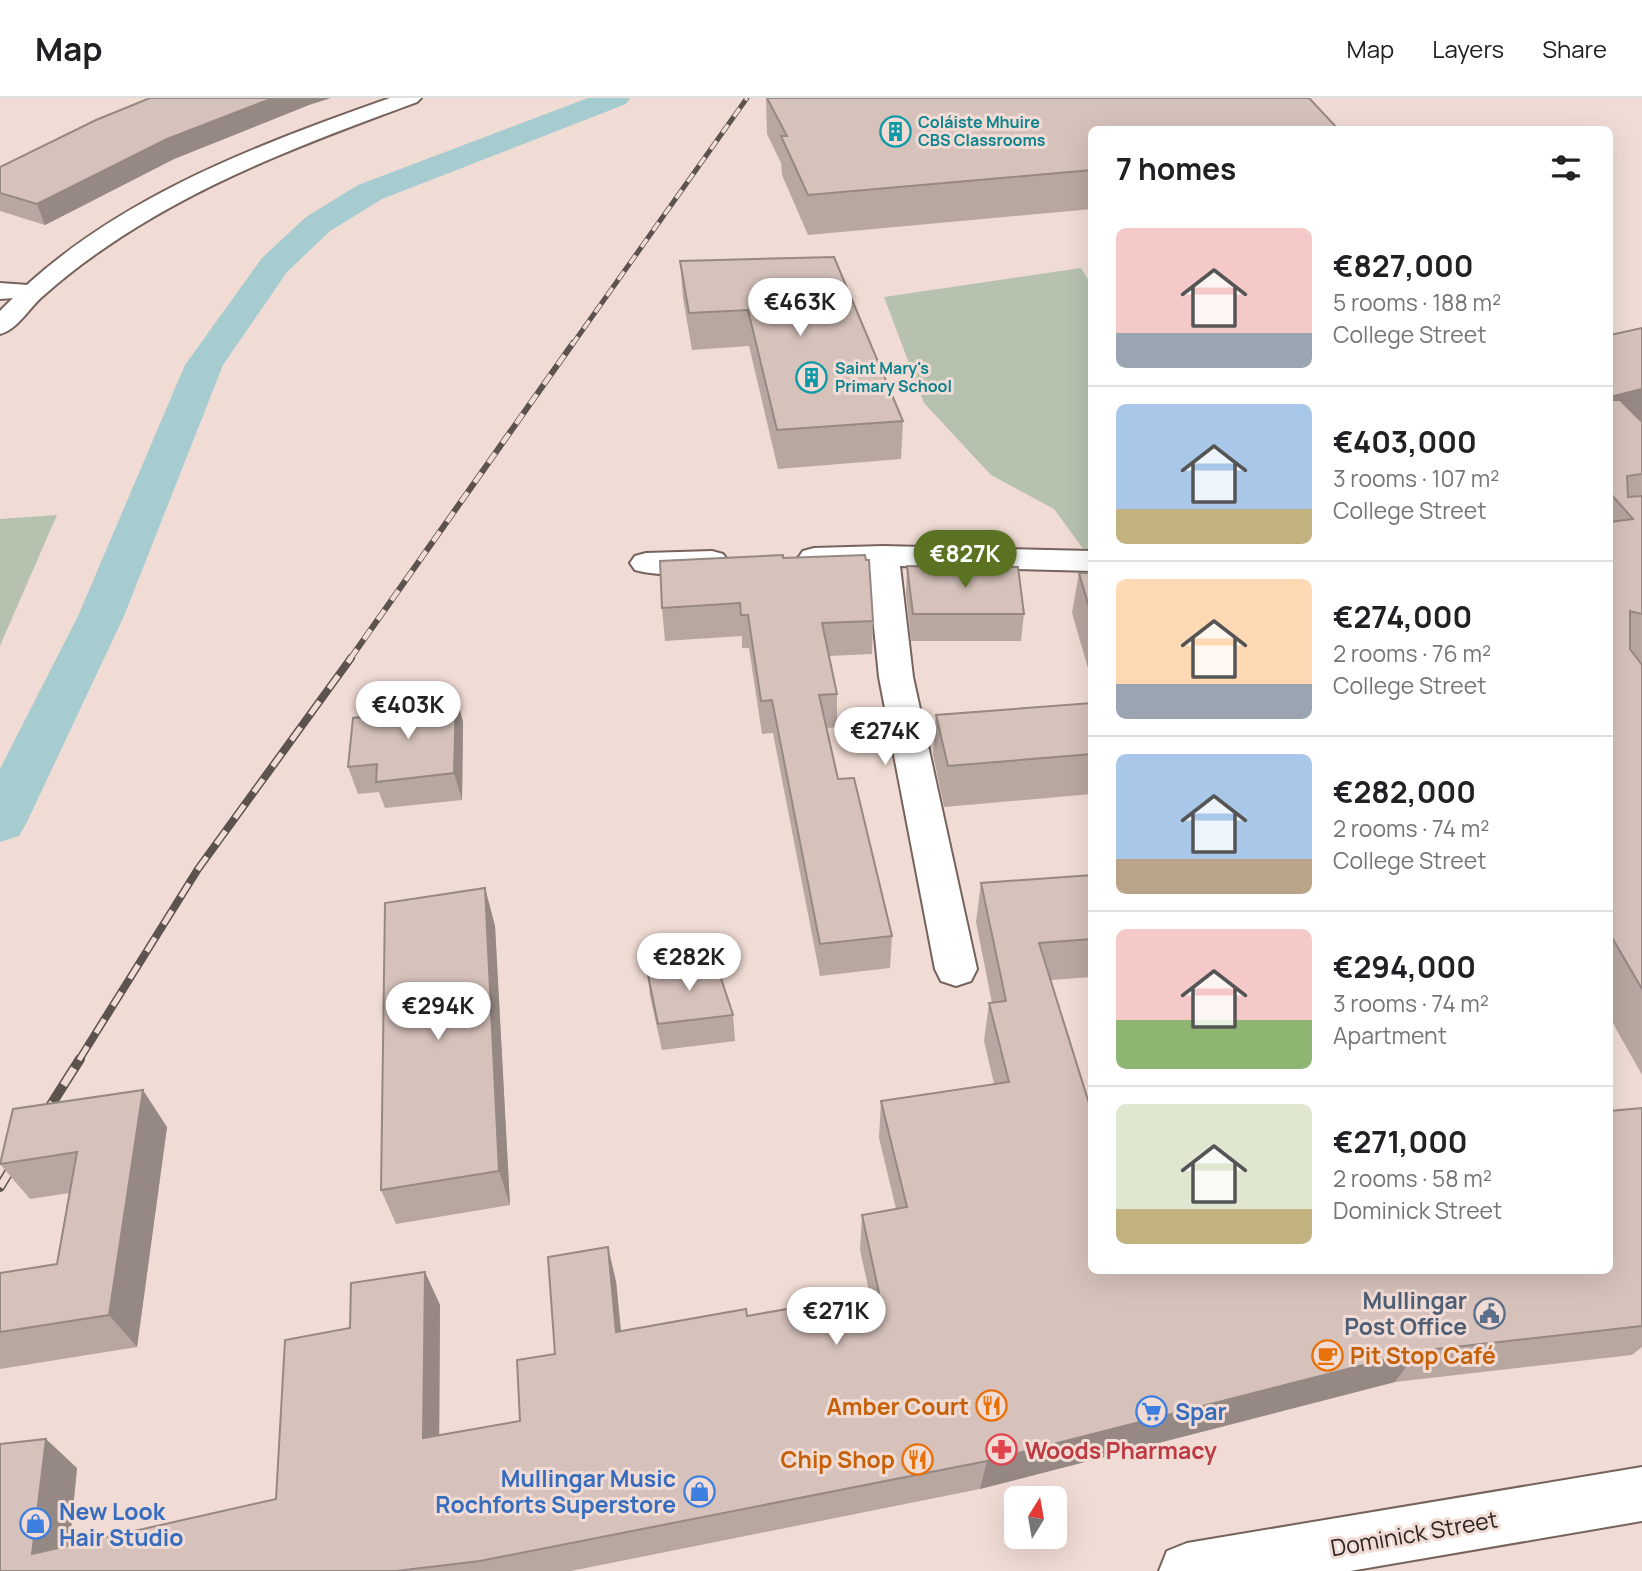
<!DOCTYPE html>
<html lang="en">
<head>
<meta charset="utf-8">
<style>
  :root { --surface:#fff; --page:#f2f2f2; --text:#202124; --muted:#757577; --line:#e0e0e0; --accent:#5b7222 }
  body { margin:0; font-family:Manrope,sans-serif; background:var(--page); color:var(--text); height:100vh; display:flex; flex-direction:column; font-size:26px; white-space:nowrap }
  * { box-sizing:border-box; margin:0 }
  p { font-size:23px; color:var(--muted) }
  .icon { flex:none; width:38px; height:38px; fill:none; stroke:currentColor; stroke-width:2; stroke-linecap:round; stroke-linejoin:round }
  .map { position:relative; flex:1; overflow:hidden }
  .details { position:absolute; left:1088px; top:28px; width:525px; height:1148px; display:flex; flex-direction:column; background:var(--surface); border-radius:10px; box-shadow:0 7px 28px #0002 }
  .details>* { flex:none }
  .needle { width:46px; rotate:11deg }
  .buttons { position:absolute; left:1004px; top:1388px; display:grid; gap:14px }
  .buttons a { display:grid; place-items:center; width:63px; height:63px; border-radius:10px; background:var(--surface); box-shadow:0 7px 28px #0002; font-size:35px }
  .price { position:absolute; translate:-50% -60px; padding:0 16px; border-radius:24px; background:#fff; color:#222; font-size:23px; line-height:46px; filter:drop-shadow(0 2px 4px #0008) }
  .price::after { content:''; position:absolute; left:50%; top:42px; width:21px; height:16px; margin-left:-10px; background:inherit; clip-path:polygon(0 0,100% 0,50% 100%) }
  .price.active { background:var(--accent); color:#fff }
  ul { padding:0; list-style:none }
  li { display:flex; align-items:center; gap:21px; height:175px; padding:0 28px }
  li+li { border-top:2px solid var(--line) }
  li span { display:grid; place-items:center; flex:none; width:196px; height:140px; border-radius:10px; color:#555 }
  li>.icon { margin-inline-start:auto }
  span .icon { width:84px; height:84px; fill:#fffc; stroke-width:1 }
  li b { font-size:30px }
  h2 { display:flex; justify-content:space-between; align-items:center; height:84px; padding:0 28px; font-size:30px }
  header { display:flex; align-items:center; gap:42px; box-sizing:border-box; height:98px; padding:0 35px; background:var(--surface); border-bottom:2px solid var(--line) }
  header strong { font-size:33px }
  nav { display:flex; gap:38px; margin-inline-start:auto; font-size:24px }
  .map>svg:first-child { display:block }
  .green { fill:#b6c2ae }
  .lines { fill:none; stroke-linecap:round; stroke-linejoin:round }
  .canal { fill:#a6ccd0; fill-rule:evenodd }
  .minor-casing { stroke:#75635c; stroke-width:4 }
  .tertiary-casing { stroke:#75635c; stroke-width:4 }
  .secondary-casing { stroke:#75635c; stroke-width:4 }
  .minor { fill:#fff; fill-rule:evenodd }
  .tertiary { fill:#fff; fill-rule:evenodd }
  .secondary { fill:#fff; fill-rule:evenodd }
  .rail-far3-casing { stroke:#5d534e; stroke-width:5 }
  .rail-far2-casing { stroke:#5d534e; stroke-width:6 }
  .rail-far1-casing { stroke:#5d534e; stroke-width:8 }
  .rail-casing { stroke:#5d534e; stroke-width:10 }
  .rail-far3 { stroke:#f0dcd4; stroke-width:3.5; stroke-dasharray:10; stroke-linecap:butt }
  .rail-far2 { stroke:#f0dcd4; stroke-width:4.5; stroke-dasharray:12; stroke-linecap:butt }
  .rail-far1 { stroke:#f0dcd4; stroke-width:5; stroke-dasharray:16; stroke-linecap:butt }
  .rail { stroke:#f0dcd4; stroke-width:7; stroke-dasharray:20; stroke-linecap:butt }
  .wall { fill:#b8a7a1 }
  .shaded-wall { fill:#968883 }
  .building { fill:#d6c2bb; stroke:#968883; stroke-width:2 }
  .labels { text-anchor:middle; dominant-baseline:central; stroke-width:6; stroke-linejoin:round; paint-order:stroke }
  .far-culture-label { font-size:16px; font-weight:bold; fill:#0d838f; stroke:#f0dcd4; text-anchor:start }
  .near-service-label { font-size:23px; font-weight:bold; fill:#4e5e75; stroke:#f0dcd4; text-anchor:end }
  .near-food-label { font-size:23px; font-weight:bold; fill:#c56008; stroke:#f0dcd4; text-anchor:end }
  .near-shop-label { font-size:23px; font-weight:bold; fill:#366cbe; stroke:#f0dcd4; text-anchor:start }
  .near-health-label { font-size:23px; font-weight:bold; fill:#be3a42; stroke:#f0dcd4; text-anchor:start }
  .near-street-label { font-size:23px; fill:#2d2623; stroke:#f0dcd4 }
</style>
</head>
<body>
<header>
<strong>Map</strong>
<nav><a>Map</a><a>Layers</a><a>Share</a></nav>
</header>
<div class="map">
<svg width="1642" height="1473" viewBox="0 0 1642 1473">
  <rect width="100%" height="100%" fill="#f0dcd4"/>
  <path class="green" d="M1081,170L1092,188V452H1084L1054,411L991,377L924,305L884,199Z
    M57,417L53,426L0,548V421Z"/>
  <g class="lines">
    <path class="canal" d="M588,0H630L626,6L382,101L330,133L287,174L223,267L124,518L27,724L19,738L0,744V671L78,518L185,267L262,160L306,119L358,87Z"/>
    <defs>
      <path id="minor" d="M0,185L42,188L46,193L42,198L0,201Z
        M883,448L1092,453V473L900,468L913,579L977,871L971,883L956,888L941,883L935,871L879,579L868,468L814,470L803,467L798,460L803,453L814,450Z
        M712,453L723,456L728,463L723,470C698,477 660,479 635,472L630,465L635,458L646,455Z"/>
      <path id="tertiary" d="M390,0H421L417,4C309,44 202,83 106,149C84,164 62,181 43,198C29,210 18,231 0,236V213C104,104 251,49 390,0Z"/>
      <path id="secondary" d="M1642,1369V1423L1350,1473H1159L1167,1453L1187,1445Z"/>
    </defs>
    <use href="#minor" class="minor-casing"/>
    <use href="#tertiary" class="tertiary-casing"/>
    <use href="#secondary" class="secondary-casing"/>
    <use href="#minor" class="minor"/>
    <use href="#tertiary" class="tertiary"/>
    <use href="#secondary" class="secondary"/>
    <defs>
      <path id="rail-far3" d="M572,247L747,0"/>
      <path id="rail-far2" d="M350,561L573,245"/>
      <path id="rail-far1" d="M79,962L198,771L351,560"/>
      <path id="rail" d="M42,1021L80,961
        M0,1089L18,1059"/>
    </defs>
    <use href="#rail-far3" class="rail-far3-casing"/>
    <use href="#rail-far2" class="rail-far2-casing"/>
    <use href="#rail-far1" class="rail-far1-casing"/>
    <use href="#rail" class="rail-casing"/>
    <use href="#rail-far3" class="rail-far3"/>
    <use href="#rail-far2" class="rail-far2"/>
    <use href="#rail-far1" class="rail-far1"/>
    <use href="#rail" class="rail"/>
  </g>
  <path class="wall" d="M766,0H1309L1092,32V111L808,137L782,77L781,65L767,36Z
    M309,7L174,61L45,127L0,113V69Z
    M680,163L903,323L901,361L778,371L749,248L692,252L683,200Z
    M1642,230V322L1640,323L1642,324V977L1610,920V237Z
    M783,460L873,523L872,556L829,558L837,596V629L827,630L838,681L892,838L890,870L820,878L773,635L762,636L749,550H742V538L665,543L662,510Z
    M907,468L1024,516L1021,543H911L906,495Z
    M1079,475H1092V584L1072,515Z
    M1092,605V696L944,709L933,657L936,617Z
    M463,624L462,702L385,710L379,694L358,696L348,669Z
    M1092,777V879L1051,882L1092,1172L1642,1010V1249L1632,1257L1395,1284L980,1391L571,1473H0L77,1370L69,1448L276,1401L350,1230L425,1174L440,1207L439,1337L520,1323L555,1256L616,1183L621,1233L747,1218L870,1197L860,1152L862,1117L896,1111L879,1040L881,1003L994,986L984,943L989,905H992L976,824L981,785Z
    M485,790L495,828L510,1107L396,1126L381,1092Z
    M647,872L733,917L735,943L662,952L650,898Z
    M167,1029L137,1249L0,1271V1175L57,1166L69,1095L30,1101L0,1066Z"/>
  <path class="shaded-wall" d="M273,0H331L309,7L174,61L45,127L37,106L167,41Z
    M1642,291V322L1610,330V307L1614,298Z
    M456,597L463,624L462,702L454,675Z
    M485,790L495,828L510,1107L499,1073Z
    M143,992L167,1029L137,1249L109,1217Z
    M608,1149L616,1183L624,1266L616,1234Z
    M425,1174L440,1207L439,1369L423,1340Z
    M1418,1253L1395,1284L980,1391L987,1363Z
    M46,1341L77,1370L67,1473L32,1456Z"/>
  <path class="building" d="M150,0H273L167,41L37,106L0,95V69L96,22Z
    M767,0H1309L1339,32H1092V72L808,97L781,38H787Z
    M834,159L903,323L777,332L748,212L689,215L680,163Z
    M1642,230V291L1614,298L1610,295V237Z
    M1610,302H1620L1642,324V376L1627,378L1628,399L1642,398V516L1630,513V551L1642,567V891L1610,836V424L1633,421L1610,395Z
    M783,457V460L865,457L866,462H869L873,523L822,525L837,596L819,597L838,681L854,680L892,838L820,846L772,602L761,603L748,517H741L740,505L662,510L660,463Z
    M907,468L1018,469L1024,516H913Z
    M1079,475H1092V519Z
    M456,597L454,675L376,684L377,666L348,669L353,620L413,614L414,601Z
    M1092,605V656L948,668L936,617Z
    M1092,777V841L1039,845L1092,1015V1172H1610V1013L1642,1010V1228L1418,1253L987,1363L480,1463L396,1473H0V1346L46,1341L32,1456L276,1401L285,1242L350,1230L351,1185L425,1174L423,1340L520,1323L517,1262L555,1256L548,1159L608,1149L616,1234L746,1211L747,1218L879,1195L862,1117L907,1109L881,1003L1009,984L989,905L1006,903L981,785Z
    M485,790L499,1073L381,1092L385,805Z
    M715,862L733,917L658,926L647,872Z
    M143,992L109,1217L0,1234V1175L57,1166L77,1054L0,1066L13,1011Z"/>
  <defs>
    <symbol id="building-ring" viewBox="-11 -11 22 22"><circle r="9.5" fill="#f0dcd4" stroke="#0f9aa8" stroke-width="1.5"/><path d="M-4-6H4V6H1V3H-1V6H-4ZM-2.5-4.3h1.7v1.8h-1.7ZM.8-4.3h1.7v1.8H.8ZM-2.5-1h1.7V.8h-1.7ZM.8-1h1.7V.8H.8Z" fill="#0f9aa8"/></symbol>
    <symbol id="civic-ring" viewBox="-11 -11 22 22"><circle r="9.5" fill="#f0dcd4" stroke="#5c6f8a" stroke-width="1.5"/><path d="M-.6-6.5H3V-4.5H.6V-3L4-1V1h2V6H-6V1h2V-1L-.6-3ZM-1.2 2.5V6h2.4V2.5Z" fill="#5c6f8a"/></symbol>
    <symbol id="cafe-ring" viewBox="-11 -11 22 22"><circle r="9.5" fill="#f0dcd4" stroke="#e8710a" stroke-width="1.5"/><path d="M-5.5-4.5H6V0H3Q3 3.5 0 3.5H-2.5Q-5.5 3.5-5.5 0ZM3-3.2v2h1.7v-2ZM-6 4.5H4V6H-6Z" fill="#e8710a"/></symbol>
    <symbol id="restaurant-ring" viewBox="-11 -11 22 22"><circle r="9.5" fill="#f0dcd4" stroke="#e8710a" stroke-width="1.5"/><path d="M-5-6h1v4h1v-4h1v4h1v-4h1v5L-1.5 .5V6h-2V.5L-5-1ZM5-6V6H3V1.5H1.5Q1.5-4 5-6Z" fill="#e8710a"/></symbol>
    <symbol id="supermarket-ring" viewBox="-11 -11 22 22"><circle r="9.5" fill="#f0dcd4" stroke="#3f7fe0" stroke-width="1.5"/><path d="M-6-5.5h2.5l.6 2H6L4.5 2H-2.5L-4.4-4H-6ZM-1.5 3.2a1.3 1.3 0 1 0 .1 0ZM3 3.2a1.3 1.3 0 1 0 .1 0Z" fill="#3f7fe0"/></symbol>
    <symbol id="pharmacy-ring" viewBox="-11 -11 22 22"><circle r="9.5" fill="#f0dcd4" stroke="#e0444e" stroke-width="1.5"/><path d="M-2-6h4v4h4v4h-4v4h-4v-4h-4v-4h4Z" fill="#e0444e"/></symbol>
    <symbol id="shop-ring" viewBox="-11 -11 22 22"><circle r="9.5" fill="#f0dcd4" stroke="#3f7fe0" stroke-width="1.5"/><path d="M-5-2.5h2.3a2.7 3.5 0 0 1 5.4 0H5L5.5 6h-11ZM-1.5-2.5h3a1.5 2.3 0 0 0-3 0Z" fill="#3f7fe0"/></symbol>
  </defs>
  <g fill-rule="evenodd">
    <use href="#building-ring" x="878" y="16" width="35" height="35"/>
    <use href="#building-ring" x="794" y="262" width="35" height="35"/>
    <use href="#civic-ring" x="1472" y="1198" width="35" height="35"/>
    <use href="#cafe-ring" x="1310" y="1240" width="35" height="35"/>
    <use href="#restaurant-ring" x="974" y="1290" width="35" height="35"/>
    <use href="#supermarket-ring" x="1134" y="1296" width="35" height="35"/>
    <use href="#pharmacy-ring" x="984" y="1334" width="35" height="35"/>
    <use href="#restaurant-ring" x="900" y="1344" width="35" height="35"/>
    <use href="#shop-ring" x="682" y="1376" width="35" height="35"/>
    <use href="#shop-ring" x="18" y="1408" width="35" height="35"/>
  </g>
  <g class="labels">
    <g class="far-culture-label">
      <text x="918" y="24">Coláiste Mhuire<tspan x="918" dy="18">CBS Classrooms</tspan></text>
      <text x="835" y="270">Saint Mary's<tspan x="835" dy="18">Primary School</tspan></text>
    </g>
    <g class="near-service-label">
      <text x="1467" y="1202">Mullingar<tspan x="1467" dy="26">Post Office</tspan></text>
    </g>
    <g class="near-food-label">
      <text x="1350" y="1257" text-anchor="start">Pit Stop Café</text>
      <text x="969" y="1308">Amber Court</text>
      <text x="895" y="1361">Chip Shop</text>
    </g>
    <g class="near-shop-label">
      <text x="1175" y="1313">Spar</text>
      <text x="676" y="1380" text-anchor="end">Mullingar Music<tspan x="676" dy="26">Rochforts Superstore</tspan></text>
      <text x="59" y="1413">New Look<tspan x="59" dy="26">Hair Studio</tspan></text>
    </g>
    <g class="near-health-label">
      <text x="1025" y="1352">Woods Pharmacy</text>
    </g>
    <g class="near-street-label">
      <text transform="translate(1414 1435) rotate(-10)">Dominick Street</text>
    </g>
  </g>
</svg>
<div class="buttons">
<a><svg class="needle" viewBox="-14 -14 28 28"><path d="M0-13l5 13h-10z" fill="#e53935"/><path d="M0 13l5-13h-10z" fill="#757577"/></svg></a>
</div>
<b class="price" style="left:800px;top:240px">€463K</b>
<b class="price active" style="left:965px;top:492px">€827K</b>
<b class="price" style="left:408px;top:643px">€403K</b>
<b class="price" style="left:885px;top:669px">€274K</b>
<b class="price" style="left:689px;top:895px">€282K</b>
<b class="price" style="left:438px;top:944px">€294K</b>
<b class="price" style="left:836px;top:1249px">€271K</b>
<section class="details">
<h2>7 homes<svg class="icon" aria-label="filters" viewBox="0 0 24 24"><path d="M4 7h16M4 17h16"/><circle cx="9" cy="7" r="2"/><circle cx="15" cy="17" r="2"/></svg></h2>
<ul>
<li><span style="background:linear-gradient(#f6c9c9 75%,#9aa5b1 0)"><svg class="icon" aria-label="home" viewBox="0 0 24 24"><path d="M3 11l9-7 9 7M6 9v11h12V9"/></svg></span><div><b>€827,000</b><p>5 rooms · 188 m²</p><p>College Street</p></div></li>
<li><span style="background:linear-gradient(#a9c7e8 75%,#c2b280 0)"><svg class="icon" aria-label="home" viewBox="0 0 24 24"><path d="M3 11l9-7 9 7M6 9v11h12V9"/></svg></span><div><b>€403,000</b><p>3 rooms · 107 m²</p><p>College Street</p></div></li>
<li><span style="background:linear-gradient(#ffd9b3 75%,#9aa5b1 0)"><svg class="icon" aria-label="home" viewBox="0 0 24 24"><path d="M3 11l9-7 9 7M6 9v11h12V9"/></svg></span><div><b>€274,000</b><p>2 rooms · 76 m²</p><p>College Street</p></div></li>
<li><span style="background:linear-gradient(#a9c7e8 75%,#b9a48a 0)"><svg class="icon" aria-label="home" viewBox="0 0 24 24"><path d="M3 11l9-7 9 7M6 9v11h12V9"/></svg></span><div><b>€282,000</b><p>2 rooms · 74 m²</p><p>College Street</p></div></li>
<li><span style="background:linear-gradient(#f6c9c9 65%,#8fb573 0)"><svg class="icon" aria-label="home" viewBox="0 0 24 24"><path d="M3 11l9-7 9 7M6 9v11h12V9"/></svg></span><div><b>€294,000</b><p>3 rooms · 74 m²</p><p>Apartment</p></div></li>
<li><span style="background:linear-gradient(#dfe7d0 75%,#c2b280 0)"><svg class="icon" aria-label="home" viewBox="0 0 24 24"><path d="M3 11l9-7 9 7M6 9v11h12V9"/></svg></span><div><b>€271,000</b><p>2 rooms · 58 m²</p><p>Dominick Street</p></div></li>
</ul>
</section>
</div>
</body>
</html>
